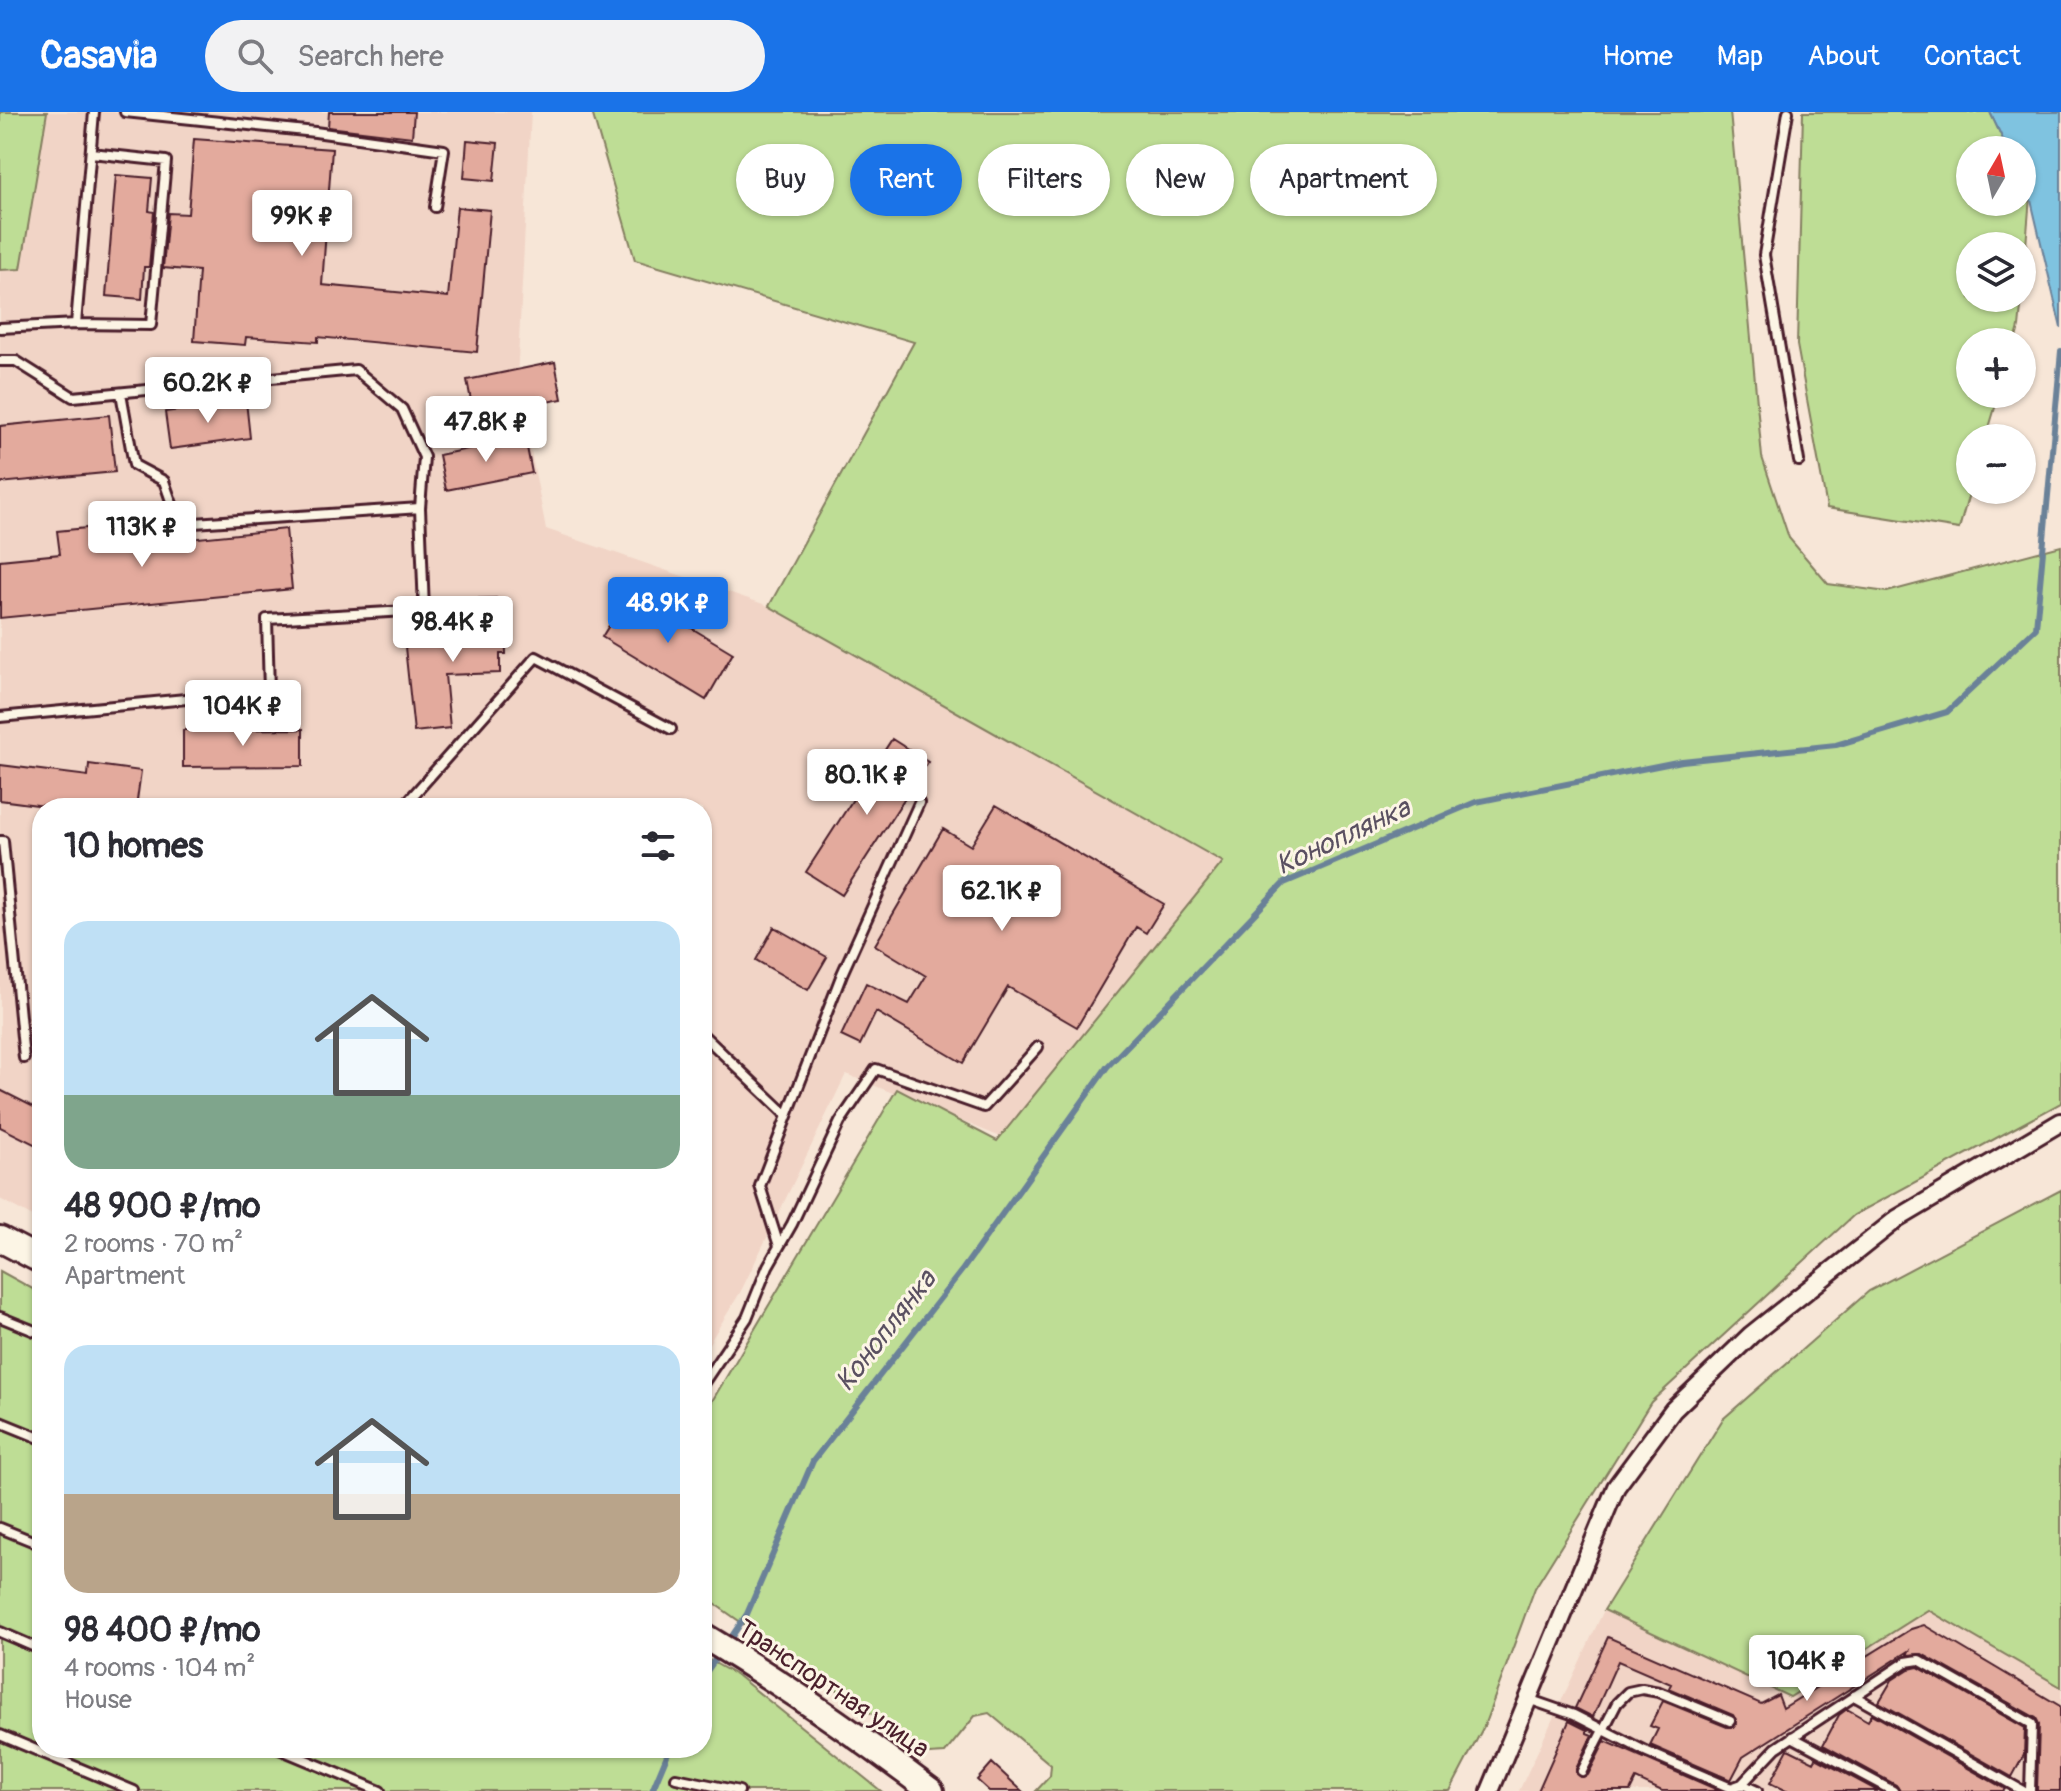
<!DOCTYPE html>
<html lang="en">
<head>
<meta charset="utf-8">
<style>
  :root { --surface:#fff; --page:#f2f2f3; --text:#2b2b33; --muted:#7c7c81; --accent:#1a73e8 }
  body { margin:0; font-family:Pangolin,sans-serif; background:var(--page); color:var(--text); height:100vh; display:flex; flex-direction:column; font-size:30px; white-space:nowrap }
  * { box-sizing:border-box; margin:0 }
  p { font-size:26px; color:var(--muted) }
  .icon { flex:none; width:44px; height:44px; fill:none; stroke:currentColor; stroke-width:2; stroke-linecap:round; stroke-linejoin:round }
  .map { position:relative; flex:1; overflow:hidden }
  .panel { position:absolute; left:32px; top:686px; width:680px; height:960px; display:flex; flex-direction:column; background:var(--surface); border-radius:32px; box-shadow:0 2px 6px #0004 }
  .panel>* { flex:none }
  .top-card { position:absolute; left:736px; top:32px; width:760px; height:72px; display:flex; gap:16px }
  .needle { width:52px; rotate:9deg }
  .buttons { position:absolute; left:1956px; top:24px; display:grid; gap:16px }
  .buttons a { display:grid; place-items:center; width:80px; height:80px; border-radius:50%; background:var(--surface); box-shadow:0 2px 6px #0004; font-size:40px }
  .price { position:absolute; translate:-50% -68px; padding:0 18px; border-radius:8px; background:#fff; color:#222; font-size:26px; line-height:52px; filter:drop-shadow(0 2px 4px #0008) }
  .price::after { content:''; position:absolute; left:50%; top:48px; width:24px; height:18px; margin-left:-12px; background:inherit; clip-path:polygon(0 0,100% 0,50% 100%) }
  .price.current { background:var(--accent); color:#fff }
  ul { padding:0; list-style:none }
  li { display:grid; align-content:center; gap:16px; height:424px; padding:0 32px }
  li span { display:grid; place-items:center; height:248px; border-radius:24px; color:#555 }
  li>.icon { margin-inline-start:auto }
  span .icon { width:144px; height:144px; fill:#fffc; stroke-width:1 }
  li b { font-size:34px }
  h2 { display:flex; justify-content:space-between; align-items:center; height:96px; padding:0 32px; font-size:34px }
  .pill { padding:0 28px; border-radius:36px; background:var(--surface); box-shadow:0 2px 6px #0004; font-size:28px; line-height:72px }
  .pill.current { background:var(--accent); color:#fff }
  header { display:flex; align-items:center; gap:48px; box-sizing:border-box; height:112px; padding:0 40px; background:var(--accent); color:#fff }
  header strong { font-size:38px }
  nav { display:flex; gap:44px; margin-inline-start:auto; font-size:28px }
  .search { width:560px; height:72px; background:var(--page); display:flex; align-items:center; gap:20px; box-sizing:border-box; padding:0 28px; border-radius:44px; color:var(--muted); font-size:30px }
  .map>svg:first-child { display:block }
  .built { fill:#f1d4c6 }
  .green { fill:#bedd95; stroke:#847e60; stroke-width:2 }
  .water { fill:#7fc3e0; stroke:#6a8198; stroke-width:2 }
  .lines { fill:none; stroke-linecap:round; stroke-linejoin:round }
  .stream { stroke:#6a8198; stroke-width:6 }
  .building { fill:#e3aa9d; stroke:#4a1f2b; stroke-width:2 }
  .service-casing { stroke:#4a1f2b; stroke-width:14 }
  .minor-casing { stroke:#4a1f2b; stroke-width:22 }
  .secondary-casing { stroke:#4a1f2b; stroke-width:30 }
  .service { stroke:#fcf5e5; stroke-width:8 }
  .minor { stroke:#fcf5e5; stroke-width:16 }
  .secondary { stroke:#fcf5e5; stroke-width:24 }
  .labels { text-anchor:middle; dominant-baseline:central; stroke-width:6; stroke-linejoin:round; paint-order:stroke }
  .street-label { font-size:26px; fill:#4a1f2b; stroke:#fcf5e5 }
  .water-label { font-size:28px; font-style:italic; fill:#5a5061; stroke:#fcf5e5 }
</style>
</head>
<body>
<header>
<strong>Casavia</strong>
<div class="search"><svg class="icon" aria-label="search" viewBox="0 0 24 24"><circle cx="10" cy="10" r="6"/><path d="M15 15l6 6"/></svg>Search here</div>
<nav><a>Home</a><a>Map</a><a>About</a><a>Contact</a></nav>
</header>
<div class="map">
<svg width="2061" height="1679" viewBox="0 0 2061 1679">
  <rect width="100%" height="100%" fill="#f7e6d7"/>
  <filter id="ink" filterUnits="userSpaceOnUse"><feTurbulence type="fractalNoise" baseFrequency=".0125" numOctaves="2"/><feDisplacementMap in="SourceGraphic" scale="16" xChannelSelector="R" yChannelSelector="G"/><feConvolveMatrix kernelMatrix="1 2 1 2 8 2 1 2 1" color-interpolation-filters="sRGB"/></filter>
  <g filter="url(#ink)">
    <path class="built" d="M47,0H531L517,267L546,417L769,494L1224,750L1008,1028L846,962L741,1179L702,1243V696H42V1110L0,1087V158L21,156Z
      M1604,1498L1790,1585L1928,1498L2061,1575V1679H1519Z"/>
    <path class="green" d="M0,0H47L21,157L0,158Z
      M592,0H1730L1762,345L1789,426L1828,472L1887,480L2061,434V991L1854,1103L1651,1290L1535,1476L1484,1614L1450,1679H1036L1050,1664L1051,1653L989,1601L975,1604L945,1641L929,1642L702,1483V1306L897,977L997,1029L1223,750L769,494L914,230L635,148Z
      M1803,0H1990L2008,38H1970V90H2022V67L2030,84L2022,184V134H1970V186H2022L2019,215L2015,230H1970V282H1999L1986,326H1970V378L1959,417L1827,396L1797,233Z
      M2061,1078V1575L1928,1498L1790,1585L1604,1498L1723,1307L1869,1179Z
      M0,1159L42,1182V1636H702V1544L738,1564L881,1679H0Z"/>
    <path class="water" d="M1990,0H2061V216L2030,84L2022,67V38H2008Z"/>
    <g class="lines">
      <path class="stream" d="M726,1533L747,1502L813,1349L963,1157L1107,955L1284,771L1476,690L1682,649L1836,633L1947,600L2036,516L2061,239
        M702,1566L719,1542
        M652,1679L670,1636"/>
    </g>
    <path class="building" d="M329,0H414L412,25L328,15Z
      M194,27L332,37L322,173L448,185L457,95L490,98L477,240L318,225V230L246,225L245,233L194,229L199,159L163,156L168,101L188,102Z
      M467,28L498,31L494,69L464,66Z
      M116,63L152,66L149,99L154,100L149,155H144L142,187L106,184Z
      M555,250L562,287L474,304L467,268Z
      M246,289L250,326L170,337L165,300Z
      M109,303L115,360L0,371V314Z
      M525,325L532,361L446,378L439,343Z
      M167,408L169,429L286,417L292,477L0,506V448L60,442L57,419Z
      M630,479L733,541L706,588L602,525Z
      M496,486L497,510H505L506,542H500V561L445,563L450,616L414,620L405,535L468,528L466,487Z
      M303,617V654L183,655V618Z
      M892,627L928,650L842,783L806,760Z
      M89,652L141,659L136,696H60L0,688V653L88,664Z
      M996,693L1164,792L1146,821L1136,815L1077,915L1008,875L963,951L876,900L860,933L841,924L866,871L909,892L926,864L875,833L943,717L971,734Z
      M774,815L827,845L808,878L756,848Z
      M0,978L42,999V1036L0,1015Z
      M1924,1513L2060,1594V1679H2037L2039,1612L2036,1606L1922,1542L1907,1543L1909,1539L1743,1645L1731,1668L1650,1633L1658,1617L1650,1614L1663,1589L1727,1615H1734L1737,1611L1733,1603L1669,1576L1671,1572L1618,1549L1593,1605L1575,1596L1608,1525L1761,1592L1778,1583L1783,1596L1911,1517Z
      M1918,1555L2025,1616L2024,1643L2012,1665L1879,1590L1892,1568L1909,1557Z
      M1847,1597L1868,1609L1872,1602L2005,1677L2003,1679H1900L1896,1673L1823,1633L1839,1603Z
      M1569,1609L1587,1618V1621L1592,1623L1576,1657V1662L1580,1665L1588,1663L1605,1629L1720,1679H1662L1636,1667L1630,1679H1538Z
      M1788,1637L1814,1650L1816,1646L1878,1679H1786L1770,1671Z
      M992,1651L1022,1679H989L977,1668Z"/>
    <g class="lines">
      <defs>
        <path id="service" d="M125,0L315,20L444,38L435,95
          M1788,0L1764,143L1799,349
          M76,212L94,0
          M0,216L76,212L151,213L166,49L91,41
          M0,249H16L73,285L356,258L402,297L424,345L420,396L179,412L164,369L134,353L121,281
          M0,605L269,579L267,507L424,498L420,396
          M409,688L422,696
          M402,696L536,545L671,617
          M0,729H3L24,946
          M702,922L787,1003
          M779,1134L760,1074L842,862L919,691
          M0,1205L42,1222
          M702,1273L747,1206L768,1154L792,1112L840,1010L876,957L984,995L1038,935
          M0,1310L42,1327
          M0,1416L42,1433
          M0,1520L42,1538
          M1854,1584L2023,1679
          M1528,1587L1574,1603L1645,1639L1731,1676L1742,1672L1776,1636L1906,1550L1919,1548L2032,1612L2030,1679
          M0,1623L134,1679
          M1792,1625L1893,1679
          M277,1636L380,1679
          M1582,1659L1617,1591L1628,1580L1642,1577L1659,1580L1730,1609
          M676,1666L739,1679
          M1742,1672L1757,1679"/>
        <path id="minor" d="M1490,1679L1616,1375L1673,1298L1751,1223L1897,1107L2061,1010"/>
        <path id="secondary" d="M0,1127L42,1149
          M702,1523C781,1570 857,1623 931,1679"/>
      </defs>
      <use href="#service" class="service-casing"/>
      <use href="#minor" class="minor-casing"/>
      <use href="#secondary" class="secondary-casing"/>
      <use href="#service" class="service"/>
      <use href="#minor" class="minor"/>
      <use href="#secondary" class="secondary"/>
    </g>
  </g>
  <g class="labels">
    <g class="street-label">
      <text transform="translate(833 1577) rotate(34)">Транспортная улица</text>
    </g>
    <g class="water-label">
      <text transform="translate(1343 725) rotate(-25)">Коноплянка</text>
      <text transform="translate(886 1219) rotate(-52)">Коноплянка</text>
    </g>
  </g>
</svg>
<div class="buttons">
<a><svg class="needle" viewBox="-14 -14 28 28"><path d="M0-13l5 13h-10z" fill="#e53935"/><path d="M0 13l5-13h-10z" fill="#7c7c81"/></svg></a>
<a><svg class="icon" aria-label="layers" viewBox="0 0 24 24"><path d="M12 4l9 5-9 5-9-5zM3 14l9 5 9-5"/></svg></a>
<a>+</a>
<a>−</a>
</div>
<b class="price" style="left:302px;top:146px">99K ₽</b>
<b class="price" style="left:208px;top:313px">60.2K ₽</b>
<b class="price" style="left:486px;top:352px">47.8K ₽</b>
<b class="price" style="left:142px;top:457px">113K ₽</b>
<b class="price current" style="left:668px;top:533px">48.9K ₽</b>
<b class="price" style="left:453px;top:552px">98.4K ₽</b>
<b class="price" style="left:243px;top:636px">104K ₽</b>
<b class="price" style="left:867px;top:705px">80.1K ₽</b>
<b class="price" style="left:1002px;top:821px">62.1K ₽</b>
<b class="price" style="left:1807px;top:1591px">104K ₽</b>
<div class="top-card">
<a class="pill">Buy</a>
<a class="pill current">Rent</a>
<a class="pill">Filters</a>
<a class="pill">New</a>
<a class="pill">Apartment</a>
</div>
<section class="panel">
<h2>10 homes<svg class="icon" aria-label="filters" viewBox="0 0 24 24"><path d="M4 7h16M4 17h16"/><circle cx="9" cy="7" r="2"/><circle cx="15" cy="17" r="2"/></svg></h2>
<ul>
<li><span style="background:linear-gradient(#bfe0f5 70%,#7fa58c 0)"><svg class="icon" aria-label="home" viewBox="0 0 24 24"><path d="M3 11l9-7 9 7M6 9v11h12V9"/></svg></span><div><b>48 900 ₽/mo</b><p>2 rooms · 70 m²</p><p>Apartment</p></div></li>
<li><span style="background:linear-gradient(#bfe0f5 60%,#b9a48a 0)"><svg class="icon" aria-label="home" viewBox="0 0 24 24"><path d="M3 11l9-7 9 7M6 9v11h12V9"/></svg></span><div><b>98 400 ₽/mo</b><p>4 rooms · 104 m²</p><p>House</p></div></li>
</ul>
</section>
</div>
</body>
</html>
